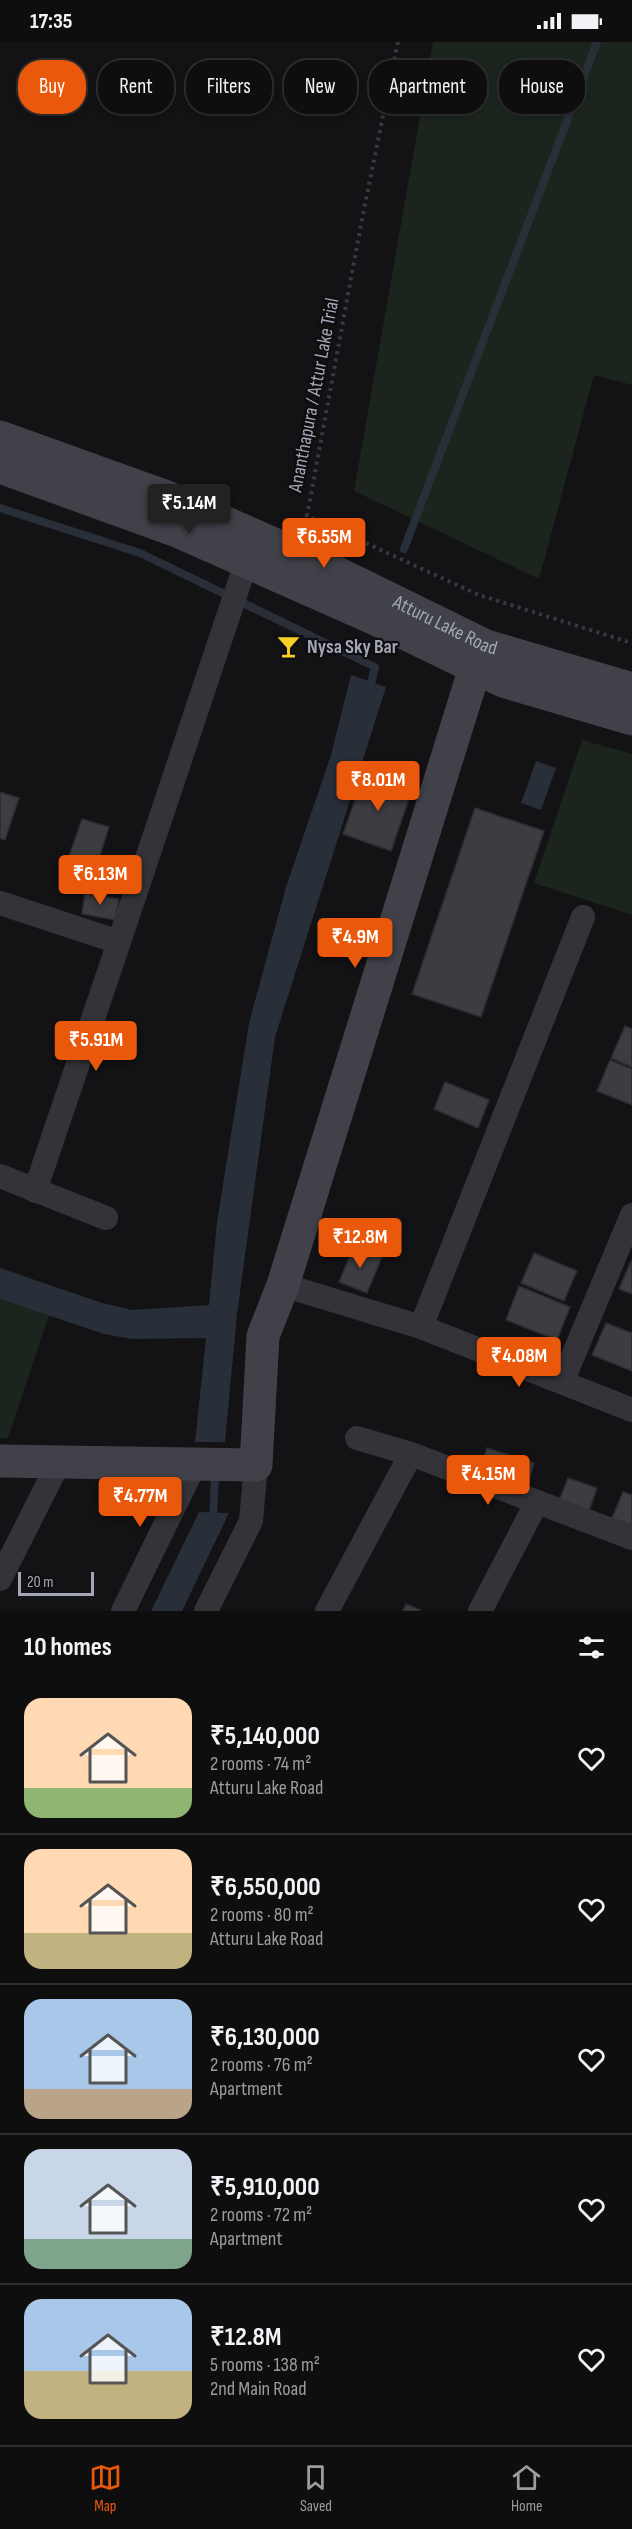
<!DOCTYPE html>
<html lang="en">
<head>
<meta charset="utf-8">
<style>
  :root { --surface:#0e0e0f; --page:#171718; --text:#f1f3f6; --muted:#9b9c9e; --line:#2e2e2f; --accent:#ea580c }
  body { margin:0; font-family:"Sofia Sans Condensed",sans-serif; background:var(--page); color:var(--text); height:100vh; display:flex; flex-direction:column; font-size:22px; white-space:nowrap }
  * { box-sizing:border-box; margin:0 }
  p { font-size:20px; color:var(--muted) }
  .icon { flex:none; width:33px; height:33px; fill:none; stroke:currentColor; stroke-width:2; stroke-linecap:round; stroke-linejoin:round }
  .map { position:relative; height:1569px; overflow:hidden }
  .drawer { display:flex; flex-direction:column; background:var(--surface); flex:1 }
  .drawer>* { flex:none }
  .top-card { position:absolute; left:18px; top:18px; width:597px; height:54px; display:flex; gap:12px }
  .scale { position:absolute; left:18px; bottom:15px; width:76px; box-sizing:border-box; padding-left:6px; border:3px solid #a3a6b5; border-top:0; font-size:16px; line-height:21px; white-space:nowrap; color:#a3a6b5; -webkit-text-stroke:4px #0e0d0f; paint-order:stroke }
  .price { position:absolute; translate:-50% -51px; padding:0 14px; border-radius:6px; background:var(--accent); color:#fff; font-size:20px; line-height:39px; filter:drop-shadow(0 2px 3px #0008) }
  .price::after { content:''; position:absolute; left:50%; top:36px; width:18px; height:14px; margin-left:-9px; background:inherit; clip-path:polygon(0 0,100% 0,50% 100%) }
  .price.current { background:#222; color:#fff }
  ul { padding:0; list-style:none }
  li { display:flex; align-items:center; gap:18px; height:150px; padding:0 24px }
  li+li { border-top:2px solid var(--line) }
  li span { display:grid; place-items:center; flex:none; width:168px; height:120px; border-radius:18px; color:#555 }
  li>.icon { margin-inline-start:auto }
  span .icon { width:72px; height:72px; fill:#fffc; stroke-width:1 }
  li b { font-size:26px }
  h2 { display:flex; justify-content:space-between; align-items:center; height:72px; padding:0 24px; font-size:26px }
  .tag { padding:0 21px; border-radius:24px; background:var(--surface); box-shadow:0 3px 9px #0003,0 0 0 2px var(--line); font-size:21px; line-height:54px }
  .tag.current { background:var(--accent); color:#fff }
  .status { display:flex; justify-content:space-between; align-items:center; height:42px; padding:0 30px; background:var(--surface); direction:ltr }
  .status svg { height:16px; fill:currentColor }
  .menu { display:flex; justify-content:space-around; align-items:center; height:84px; border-top:2px solid var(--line); background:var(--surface); font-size:16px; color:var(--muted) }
  .menu a { display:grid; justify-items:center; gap:3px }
  .menu .current { color:var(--accent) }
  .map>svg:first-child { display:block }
  .green { fill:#1c241e }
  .water { fill:#282f38 }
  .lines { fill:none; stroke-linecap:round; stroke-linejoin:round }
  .stream { stroke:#282f38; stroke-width:8 }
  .building { fill:#3c3c41; stroke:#2d2c30; stroke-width:1.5 }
  .path { stroke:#393a40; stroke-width:4; stroke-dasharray:3 4.5; stroke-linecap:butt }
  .street { stroke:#333339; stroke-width:24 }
  .secondary { stroke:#414249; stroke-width:33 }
  .labels { text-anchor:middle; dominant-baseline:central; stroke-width:4.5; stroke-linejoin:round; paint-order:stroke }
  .street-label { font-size:20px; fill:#a3a6b5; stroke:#0e0d0f }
  .poi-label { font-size:20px; font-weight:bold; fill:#a3a6b5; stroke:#0e0d0f; text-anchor:start }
</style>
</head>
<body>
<div class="status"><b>17:35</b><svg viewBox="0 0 49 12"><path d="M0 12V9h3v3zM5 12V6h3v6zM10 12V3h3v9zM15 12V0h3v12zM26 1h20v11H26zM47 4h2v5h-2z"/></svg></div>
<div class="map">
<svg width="632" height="1569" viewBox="0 0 632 1569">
  <rect width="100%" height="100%" fill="#131214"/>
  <path class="green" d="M433,0H632V343L594,333L539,537L354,449Z
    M582,698L632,712V873L534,841Z
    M0,1257L49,1273L8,1396H0Z"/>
  <path class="water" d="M351,633L386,645L275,995L237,1272L225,1400H195L206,1296L132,1297L104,1292L0,1257V1226L102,1261L132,1268L209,1263L217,1180L249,981L286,845L331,713Z
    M536,719L556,726L541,768L521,761Z
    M199,1470L229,1471L182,1569H151Z"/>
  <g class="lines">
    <path class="stream" d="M0,466L140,511L375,625L369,650
      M404,507L597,0
      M213,1479L215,1431"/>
  </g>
  <path class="building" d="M364,732L412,748L391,809L343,792Z
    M0,750L19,756L5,798L0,796Z
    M475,766L544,789L481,975L412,952Z
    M82,777L109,785L96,826L68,817Z
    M85,851L119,857L115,878L82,872Z
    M625,984L632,987V1025L611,1016Z
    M610,1018L632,1027V1063L597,1049Z
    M445,1040L489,1058L478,1086L434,1067Z
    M354,1204L382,1215L367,1251L339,1240Z
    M534,1211L577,1229L564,1259L521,1241Z
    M631,1219H632V1252L619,1247Z
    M519,1244L570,1265L557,1298L506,1278Z
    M606,1281L632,1291V1329L592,1313Z
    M487,1406L534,1421L528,1443L480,1428Z
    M568,1436L597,1446L589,1469L559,1459Z
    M623,1450L632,1453V1484L612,1476Z
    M406,1562L420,1568L419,1569H403Z"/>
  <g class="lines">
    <path class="path" d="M398,0L361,182L307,474L479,553L632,601"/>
    <path class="street" d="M0,861L119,900L251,506
      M0,1134L106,1176
      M35,1149L119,900
      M283,1243L421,1285L583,875
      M421,1285L632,1368
      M562,1340L632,1173
      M357,1396L411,1412L632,1496
      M0,1537L59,1420
      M123,1569L195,1422
      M206,1569L251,1479L256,1423
      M327,1569L411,1412
      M480,1569L537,1460"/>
    <g class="secondary">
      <path id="s1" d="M0,395L167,455L317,521L486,604L632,647"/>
      <path d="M0,425L177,489L373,576L503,639L632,677"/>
      <path d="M0,1419L256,1423L263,1294L283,1243L475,626"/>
    </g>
  </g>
  <defs>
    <symbol id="bar-bare" viewBox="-9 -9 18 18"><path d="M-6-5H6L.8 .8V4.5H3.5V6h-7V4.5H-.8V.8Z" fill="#f7cf27" stroke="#0e0d0f" stroke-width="2.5" paint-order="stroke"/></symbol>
  </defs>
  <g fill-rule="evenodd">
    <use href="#bar-bare" x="272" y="588" width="33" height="33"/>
  </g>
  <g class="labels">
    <g class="street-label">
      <text transform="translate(314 353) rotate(-79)">Ananthapura / Attur Lake Trial</text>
      <text stroke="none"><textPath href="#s1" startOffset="484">Atturu Lake Road</textPath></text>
    </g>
    <g class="poi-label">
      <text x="307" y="605">Nysa Sky Bar</text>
    </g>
  </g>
</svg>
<div class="scale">20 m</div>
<b class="price current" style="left:189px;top:493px">₹5.14M</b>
<b class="price" style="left:324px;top:527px">₹6.55M</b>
<b class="price" style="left:378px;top:770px">₹8.01M</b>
<b class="price" style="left:100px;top:864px">₹6.13M</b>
<b class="price" style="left:355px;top:927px">₹4.9M</b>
<b class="price" style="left:96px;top:1030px">₹5.91M</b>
<b class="price" style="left:360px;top:1227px">₹12.8M</b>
<b class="price" style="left:519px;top:1346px">₹4.08M</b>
<b class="price" style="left:488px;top:1464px">₹4.15M</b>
<b class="price" style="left:140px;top:1486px">₹4.77M</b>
<div class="top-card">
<a class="tag current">Buy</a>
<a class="tag">Rent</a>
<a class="tag">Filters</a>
<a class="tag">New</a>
<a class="tag">Apartment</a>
<a class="tag">House</a>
</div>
</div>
<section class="drawer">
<h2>10 homes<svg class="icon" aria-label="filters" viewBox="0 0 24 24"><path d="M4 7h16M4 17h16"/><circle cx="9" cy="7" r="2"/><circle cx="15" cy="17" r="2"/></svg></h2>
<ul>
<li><span style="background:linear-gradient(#ffd9b3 75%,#8fb573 0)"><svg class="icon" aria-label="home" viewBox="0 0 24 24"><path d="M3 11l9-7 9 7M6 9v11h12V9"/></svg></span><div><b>₹5,140,000</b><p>2 rooms · 74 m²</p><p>Atturu Lake Road</p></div><svg class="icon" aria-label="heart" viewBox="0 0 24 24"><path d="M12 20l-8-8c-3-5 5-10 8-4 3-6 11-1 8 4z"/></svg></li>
<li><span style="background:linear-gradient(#ffd9b3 70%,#c2b280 0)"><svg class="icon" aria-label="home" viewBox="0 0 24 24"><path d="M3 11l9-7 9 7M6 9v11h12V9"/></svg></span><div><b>₹6,550,000</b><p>2 rooms · 80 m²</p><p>Atturu Lake Road</p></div><svg class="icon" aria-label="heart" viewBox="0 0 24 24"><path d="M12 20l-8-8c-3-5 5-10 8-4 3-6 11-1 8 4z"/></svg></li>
<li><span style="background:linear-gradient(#a9c7e8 75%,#b9a48a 0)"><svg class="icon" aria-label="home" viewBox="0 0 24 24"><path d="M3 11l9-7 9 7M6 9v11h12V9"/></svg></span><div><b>₹6,130,000</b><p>2 rooms · 76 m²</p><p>Apartment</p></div><svg class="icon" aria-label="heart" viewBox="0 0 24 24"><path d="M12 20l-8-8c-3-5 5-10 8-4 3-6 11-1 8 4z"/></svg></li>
<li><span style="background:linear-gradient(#c9d6e8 75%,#7fa58c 0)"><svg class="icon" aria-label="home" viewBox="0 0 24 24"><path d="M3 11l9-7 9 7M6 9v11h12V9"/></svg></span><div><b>₹5,910,000</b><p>2 rooms · 72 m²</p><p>Apartment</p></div><svg class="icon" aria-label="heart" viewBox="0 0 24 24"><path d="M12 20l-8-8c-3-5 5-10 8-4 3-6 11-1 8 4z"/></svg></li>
<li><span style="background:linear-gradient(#a9c7e8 60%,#c2b280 0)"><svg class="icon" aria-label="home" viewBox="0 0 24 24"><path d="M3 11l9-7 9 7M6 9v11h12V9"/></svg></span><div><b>₹12.8M</b><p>5 rooms · 138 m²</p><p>2nd Main Road</p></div><svg class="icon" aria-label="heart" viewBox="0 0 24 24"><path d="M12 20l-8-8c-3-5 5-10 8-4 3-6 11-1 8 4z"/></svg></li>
</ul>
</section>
<nav class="menu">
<a class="current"><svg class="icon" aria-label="map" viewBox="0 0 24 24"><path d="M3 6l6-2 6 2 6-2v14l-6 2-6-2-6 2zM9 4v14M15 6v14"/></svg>Map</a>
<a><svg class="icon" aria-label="saved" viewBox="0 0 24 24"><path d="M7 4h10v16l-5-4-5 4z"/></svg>Saved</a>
<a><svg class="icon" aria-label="home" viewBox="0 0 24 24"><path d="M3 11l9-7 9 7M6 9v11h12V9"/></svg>Home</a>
</nav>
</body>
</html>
